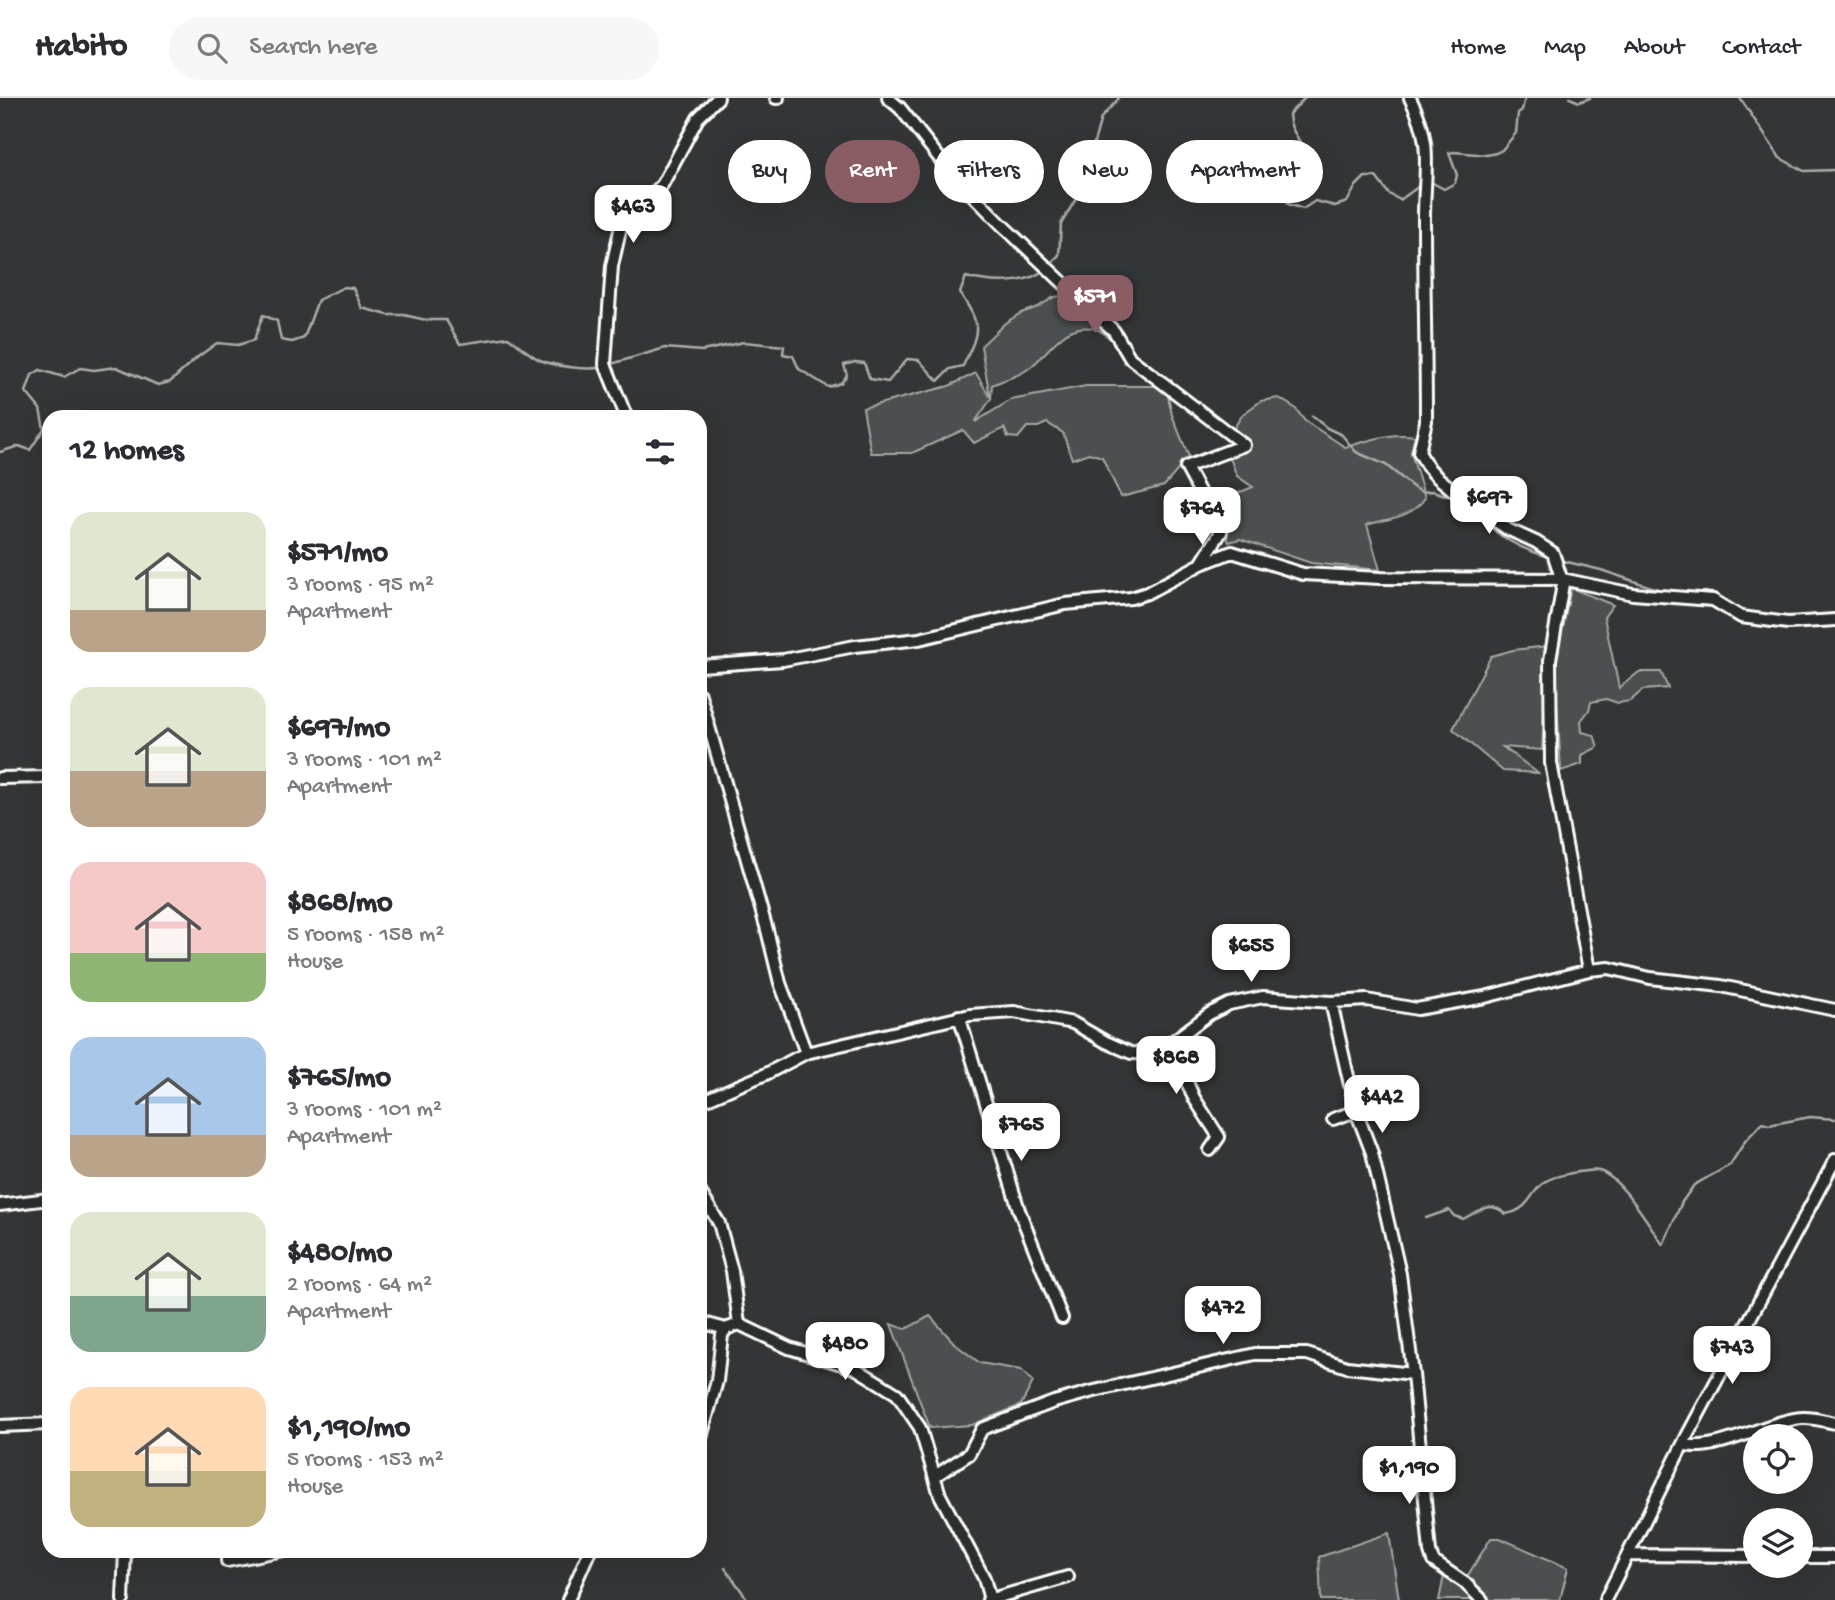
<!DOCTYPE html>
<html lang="en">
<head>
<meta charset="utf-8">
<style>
  :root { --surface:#fff; --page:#f7f7f7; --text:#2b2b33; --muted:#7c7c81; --line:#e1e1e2; --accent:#8a5d65 }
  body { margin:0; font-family:"Gochi Hand",sans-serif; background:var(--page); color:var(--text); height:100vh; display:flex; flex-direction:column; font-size:26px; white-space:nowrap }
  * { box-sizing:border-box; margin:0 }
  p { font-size:23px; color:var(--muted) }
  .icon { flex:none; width:38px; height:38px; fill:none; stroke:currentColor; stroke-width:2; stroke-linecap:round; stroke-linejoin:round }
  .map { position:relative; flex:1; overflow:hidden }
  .drawer { position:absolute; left:42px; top:312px; width:665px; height:1148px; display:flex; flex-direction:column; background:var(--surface); border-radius:21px; box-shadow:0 7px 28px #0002 }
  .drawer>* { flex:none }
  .hud { position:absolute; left:728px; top:42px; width:665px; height:63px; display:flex; gap:14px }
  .tools { position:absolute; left:1743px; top:1326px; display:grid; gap:14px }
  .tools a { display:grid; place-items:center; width:70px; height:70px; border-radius:50%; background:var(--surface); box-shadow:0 7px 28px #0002; font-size:35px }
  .price { position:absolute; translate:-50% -60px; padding:0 16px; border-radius:14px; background:#fff; color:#222; font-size:23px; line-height:46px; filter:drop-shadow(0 2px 4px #0008) }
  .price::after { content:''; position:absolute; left:50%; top:42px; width:21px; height:16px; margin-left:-10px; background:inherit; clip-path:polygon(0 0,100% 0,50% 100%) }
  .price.on { background:var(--accent); color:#fff }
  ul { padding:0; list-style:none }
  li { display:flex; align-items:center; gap:21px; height:175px; padding:0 28px }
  li span { display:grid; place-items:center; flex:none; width:196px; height:140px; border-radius:21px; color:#555 }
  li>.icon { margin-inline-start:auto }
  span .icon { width:84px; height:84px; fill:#fffc; stroke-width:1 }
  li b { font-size:30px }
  h2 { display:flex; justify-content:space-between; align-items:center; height:84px; padding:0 28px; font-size:30px }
  .tag { padding:0 24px; border-radius:32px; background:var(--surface); box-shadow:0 7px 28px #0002; font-size:24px; line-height:63px }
  .tag.on { background:var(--accent); color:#fff }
  header { display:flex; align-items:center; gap:42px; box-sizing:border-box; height:98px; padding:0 35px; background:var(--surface); border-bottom:2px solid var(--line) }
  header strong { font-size:33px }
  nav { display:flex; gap:38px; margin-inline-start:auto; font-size:24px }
  .search { width:490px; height:63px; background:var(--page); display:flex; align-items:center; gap:18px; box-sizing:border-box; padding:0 24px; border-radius:38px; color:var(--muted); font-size:26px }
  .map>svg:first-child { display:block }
  .green { fill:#4c4f50; stroke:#a6a7a8; stroke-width:2 }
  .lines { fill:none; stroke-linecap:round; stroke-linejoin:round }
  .stream { stroke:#abacad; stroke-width:2.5 }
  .minor-casing { stroke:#fff; stroke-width:16 }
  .minor { stroke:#2a2d2e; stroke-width:10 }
</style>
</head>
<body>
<header>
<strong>Habito</strong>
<div class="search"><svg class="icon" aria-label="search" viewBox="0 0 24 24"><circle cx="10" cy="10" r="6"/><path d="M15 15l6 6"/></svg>Search here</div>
<nav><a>Home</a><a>Map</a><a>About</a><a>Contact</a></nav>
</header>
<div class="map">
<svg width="1835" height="1502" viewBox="0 0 1835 1502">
  <rect width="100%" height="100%" fill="#333536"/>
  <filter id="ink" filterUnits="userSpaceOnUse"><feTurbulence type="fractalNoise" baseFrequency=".0143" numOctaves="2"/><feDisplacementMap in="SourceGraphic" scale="14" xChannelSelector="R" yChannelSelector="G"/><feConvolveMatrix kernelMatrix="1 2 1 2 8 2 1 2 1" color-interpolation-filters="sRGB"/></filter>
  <g filter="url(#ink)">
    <path class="green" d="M1068,197L1122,250C1112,245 1106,234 1096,231C1062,222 1050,256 1028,271C1018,279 1004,281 992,287L991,301L975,324L1011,302L1086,288H1166L1172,317L1189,359L1164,388L1121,399L1102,359L1089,355L1072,361L1063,335L1047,325L1038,329H1027L1018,340L1008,339L1004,330L974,345L963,332L912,355H871L863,310L949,288L976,275L990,299L981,248L1005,225L1021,215L1038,209L1054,199Z
      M1279,300L1295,310L1305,323L1345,349C1368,343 1391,334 1415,338L1411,355L1425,400C1411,420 1389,420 1367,427L1380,472L1311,465L1240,441L1229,444L1212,405L1253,389L1237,378L1228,355L1231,334L1243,316L1261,303Z
      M1571,490L1613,507L1604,519L1619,590L1639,574H1661L1668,590L1643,592L1630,603L1618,605L1606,601L1591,604L1589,612L1581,623L1582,634L1594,637L1598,649L1582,657V666L1561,673L1555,569Z
      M1548,548L1542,652L1503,649L1538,675L1503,673L1453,631L1491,558L1513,552Z
      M930,1218L956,1247L980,1265L1021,1272L1033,1284L1021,1307L972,1327L930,1330L891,1226L906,1231Z
      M1389,1435L1399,1502H1321L1319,1459Z
      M1491,1440H1500L1568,1470L1560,1502H1439L1444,1478L1468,1477Z"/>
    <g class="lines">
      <path class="stream" d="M1305,0L1289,16C1290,37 1302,38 1305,60L1293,64L1281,77L1288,106L1303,111L1315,103L1335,108L1347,104L1356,88L1365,79H1376L1389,96L1400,102L1422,86
        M1570,0L1579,4L1590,0
        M1740,0L1780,60L1804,73L1835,72
        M1428,85L1431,84L1444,91L1455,85L1457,77L1449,55L1454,54L1487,57L1496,55L1502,52L1516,35L1518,15L1522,12L1525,0
        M1050,166L1059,157L1061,126L1080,94L1101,20L1119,0
        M608,267L665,250L702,253L744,244L784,248L783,256L793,258L799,271L828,289L841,285L847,277L844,267L855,264L864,265L870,281L888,284L907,261L919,262L938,283L950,271L963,268C980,231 982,229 960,195L966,179C989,185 1026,188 1045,171
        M1312,318L1327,330L1342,337L1356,354L1386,367L1414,390L1422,394L1432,393L1453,399
        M0,354L19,348L30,352L44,331L40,311L26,294L32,277L40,272L64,279L80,270L94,272L116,269L158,287L170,284L199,258L217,245L238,247L254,242L263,217L277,223L281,242L292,244L304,240L318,202L344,189L353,190L362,210L388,217H404L426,222H446L460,246L508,239C518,246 529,257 540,262C553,268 589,273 602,269
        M1481,419C1498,440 1526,453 1552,460
        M1559,462L1601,472L1663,493
        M1687,495L1706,494
        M1426,1120L1449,1112L1454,1118L1463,1121C1481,1112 1489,1102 1506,1116C1531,1112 1529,1094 1546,1083C1554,1078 1564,1077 1572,1075C1580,1074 1592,1071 1599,1073C1620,1078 1651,1129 1663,1147L1682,1104L1694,1087L1730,1067L1746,1042L1762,1025L1769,1027L1810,1019L1835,1021
        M725,1470L748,1502"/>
      <defs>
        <path id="minor" d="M776,0H778
          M888,0L900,10L951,75L1001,126L1114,233L1130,260L1244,347L1186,369L1221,434L1201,466
          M1410,0C1434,46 1424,71 1424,120C1424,187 1426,255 1426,323L1419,354L1427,368L1437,379L1464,401L1507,431L1536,444L1553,455L1555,461L1563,486L1550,562L1551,665L1589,872
          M626,318L605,266L612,168L621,128L662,87L698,20L718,0
          M700,568L783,562L855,548L919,541L1065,506L1131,500L1147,495L1201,466L1232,454L1303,476L1380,480L1562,481L1633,496L1713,502L1741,519L1788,525L1835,522
          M700,597L767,832L780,885L806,955
          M0,680L49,679
          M959,918L1019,1112L1062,1220
          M1169,944L1194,1000L1219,1039L1210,1052
          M700,1004L766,976L806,955L970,917L1014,914L1073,925L1106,944L1131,955L1156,956L1209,916L1229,906L1263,899L1331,904L1367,902L1417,911L1485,899L1589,872L1609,870L1650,880L1721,888L1835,912
          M1333,1021L1356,1013
          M700,1094L719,1125L732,1173L739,1226L789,1250L855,1270L897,1296L920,1330L940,1397L984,1480L990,1502
          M0,1107L49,1101
          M700,1224L726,1231
          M1413,1276L1430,1454L1433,1463L1465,1485L1482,1502
          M0,1328L49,1326
          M700,1343L717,1283L722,1237L726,1231L739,1226
          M1683,1346C1712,1357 1770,1322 1802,1320C1813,1319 1824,1323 1835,1325
          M935,1378L969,1356L982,1331L1054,1304L1090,1294L1255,1256H1307L1347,1269L1413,1276L1400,1176L1372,1055L1356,1013L1331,904
          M227,1452V1463L284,1452
          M1628,1457L1755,1458
          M1801,1459H1835
          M123,1502L125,1452
          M568,1502L590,1452
          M988,1502L1068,1479
          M1605,1502L1688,1336L1835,1062"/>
      </defs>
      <use href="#minor" class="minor-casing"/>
      <use href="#minor" class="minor"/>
    </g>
  </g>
</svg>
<div class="tools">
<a><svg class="icon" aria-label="locate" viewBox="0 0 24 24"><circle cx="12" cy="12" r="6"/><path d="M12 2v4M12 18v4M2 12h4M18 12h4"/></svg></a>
<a><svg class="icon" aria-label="layers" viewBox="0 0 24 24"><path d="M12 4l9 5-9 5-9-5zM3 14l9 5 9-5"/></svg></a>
</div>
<b class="price" style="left:633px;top:147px">$463</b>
<b class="price on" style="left:1095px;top:237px">$571</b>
<b class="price" style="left:1489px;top:438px">$697</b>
<b class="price" style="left:1202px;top:449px">$764</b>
<b class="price" style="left:1251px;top:886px">$655</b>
<b class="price" style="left:1176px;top:998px">$868</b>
<b class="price" style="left:1382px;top:1037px">$442</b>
<b class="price" style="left:1021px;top:1065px">$765</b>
<b class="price" style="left:1223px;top:1248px">$472</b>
<b class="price" style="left:845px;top:1284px">$480</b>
<b class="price" style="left:1732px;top:1288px">$743</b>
<b class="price" style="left:1409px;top:1408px">$1,190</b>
<div class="hud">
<a class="tag">Buy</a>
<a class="tag on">Rent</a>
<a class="tag">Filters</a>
<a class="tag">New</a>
<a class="tag">Apartment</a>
</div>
<section class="drawer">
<h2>12 homes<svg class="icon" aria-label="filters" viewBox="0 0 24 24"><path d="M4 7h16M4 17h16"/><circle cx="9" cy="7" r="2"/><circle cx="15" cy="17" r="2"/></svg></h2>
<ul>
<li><span style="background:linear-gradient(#dfe7d0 70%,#b9a48a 0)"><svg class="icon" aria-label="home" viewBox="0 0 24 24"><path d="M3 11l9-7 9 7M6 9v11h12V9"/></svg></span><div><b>$571/mo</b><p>3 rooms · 95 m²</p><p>Apartment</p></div></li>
<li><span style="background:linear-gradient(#dfe7d0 60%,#b9a48a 0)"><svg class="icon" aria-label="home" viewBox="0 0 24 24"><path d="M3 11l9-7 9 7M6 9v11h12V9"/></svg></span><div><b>$697/mo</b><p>3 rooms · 101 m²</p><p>Apartment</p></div></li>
<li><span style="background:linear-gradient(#f6c9c9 65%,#8fb573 0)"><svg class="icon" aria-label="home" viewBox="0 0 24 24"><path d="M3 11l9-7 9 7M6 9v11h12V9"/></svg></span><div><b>$868/mo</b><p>5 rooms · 158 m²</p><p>House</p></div></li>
<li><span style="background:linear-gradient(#a9c7e8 70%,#b9a48a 0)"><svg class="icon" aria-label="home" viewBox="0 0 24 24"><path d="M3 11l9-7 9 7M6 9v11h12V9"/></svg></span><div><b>$765/mo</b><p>3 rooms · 101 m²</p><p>Apartment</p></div></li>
<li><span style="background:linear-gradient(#dfe7d0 60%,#7fa58c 0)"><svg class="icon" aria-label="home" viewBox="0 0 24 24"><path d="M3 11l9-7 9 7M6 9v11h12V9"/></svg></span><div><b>$480/mo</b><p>2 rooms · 64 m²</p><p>Apartment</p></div></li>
<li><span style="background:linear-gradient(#ffd9b3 60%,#c2b280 0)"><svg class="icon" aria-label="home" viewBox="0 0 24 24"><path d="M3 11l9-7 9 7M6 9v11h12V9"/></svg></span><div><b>$1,190/mo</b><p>5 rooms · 153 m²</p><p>House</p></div></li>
</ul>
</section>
</div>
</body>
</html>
